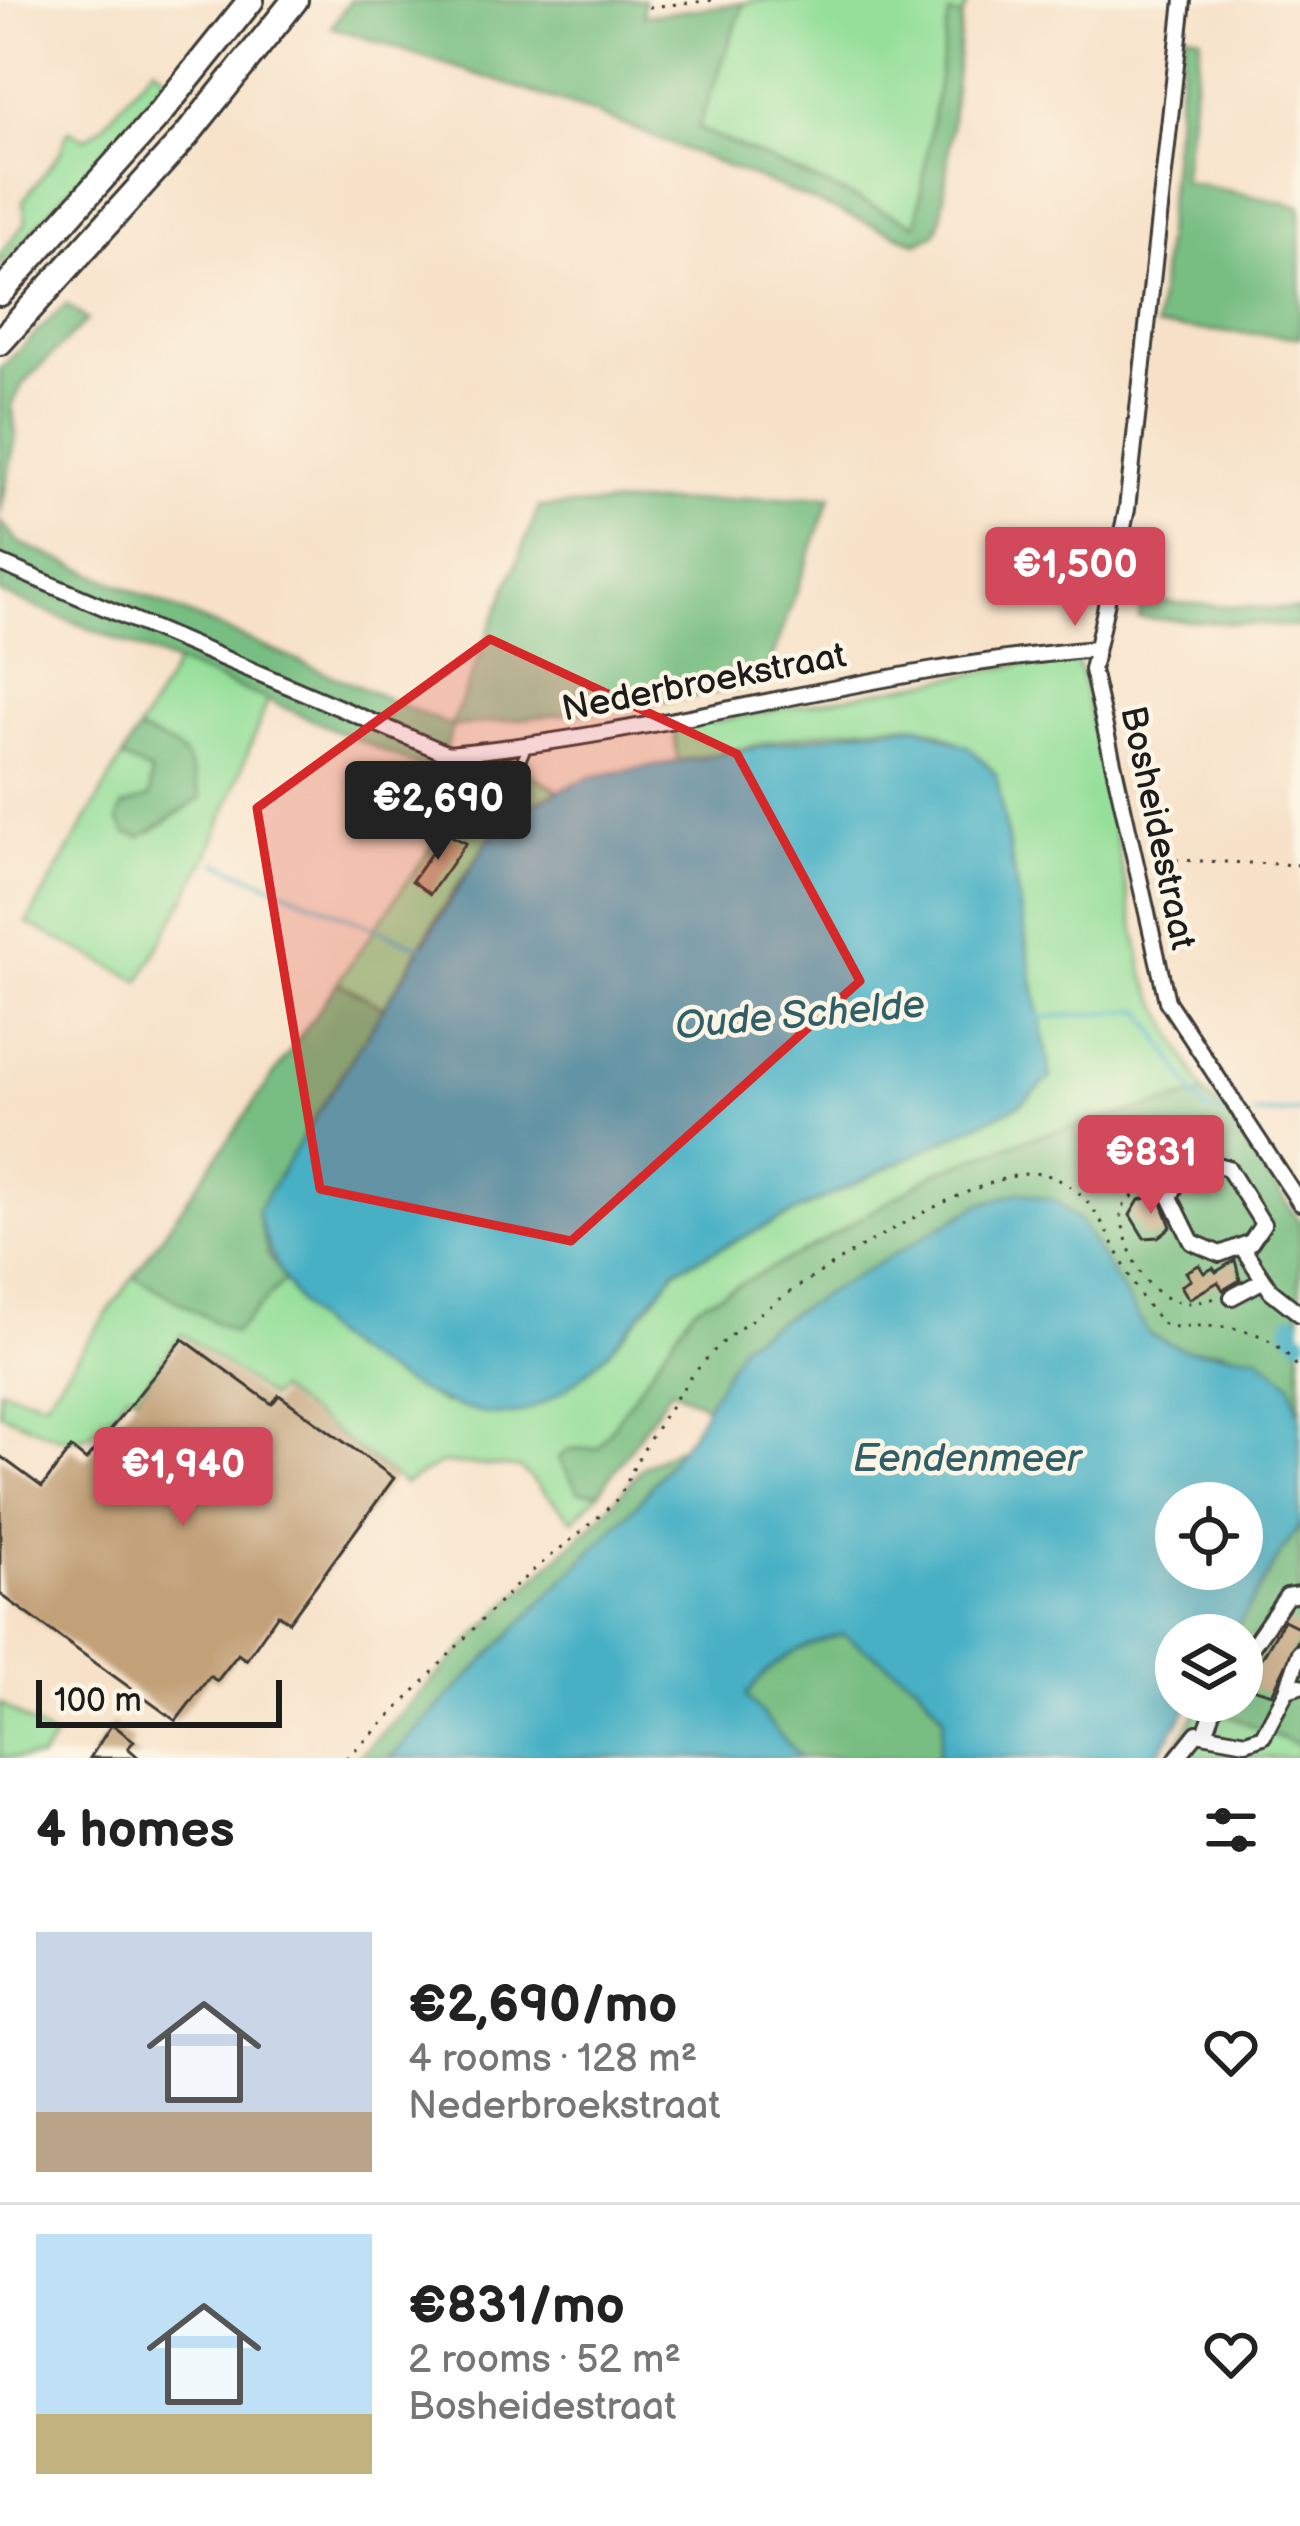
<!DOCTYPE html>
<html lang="en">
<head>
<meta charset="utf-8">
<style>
  :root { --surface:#fff; --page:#f2f2f2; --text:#222; --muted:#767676; --line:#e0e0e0; --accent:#d1495b }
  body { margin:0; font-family:"Balsamiq Sans",sans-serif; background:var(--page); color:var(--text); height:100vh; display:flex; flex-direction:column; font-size:45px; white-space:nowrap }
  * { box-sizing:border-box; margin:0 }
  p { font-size:39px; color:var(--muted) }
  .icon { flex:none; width:66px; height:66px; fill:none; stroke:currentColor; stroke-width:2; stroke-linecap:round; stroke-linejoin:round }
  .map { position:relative; height:1758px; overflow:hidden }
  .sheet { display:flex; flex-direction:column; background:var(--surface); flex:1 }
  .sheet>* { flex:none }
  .controls { position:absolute; left:1155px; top:1482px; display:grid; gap:24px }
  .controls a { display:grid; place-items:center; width:108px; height:108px; border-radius:50%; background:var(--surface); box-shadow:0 12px 48px #0002; font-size:60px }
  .scale { position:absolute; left:36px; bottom:30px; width:246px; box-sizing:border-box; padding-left:12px; border:6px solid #1c1c1c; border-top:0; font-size:33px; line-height:42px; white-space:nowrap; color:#1c1c1c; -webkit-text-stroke:9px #fcf5e5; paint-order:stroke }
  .price { position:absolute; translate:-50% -102px; padding:0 27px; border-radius:12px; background:var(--accent); color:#fff; font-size:39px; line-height:78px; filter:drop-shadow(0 3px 6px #0008) }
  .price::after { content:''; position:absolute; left:50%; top:72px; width:36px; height:27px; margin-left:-18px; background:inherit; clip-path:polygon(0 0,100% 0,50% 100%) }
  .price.active { background:#222; color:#fff }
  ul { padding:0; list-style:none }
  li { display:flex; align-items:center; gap:36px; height:300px; padding:0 36px }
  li+li { border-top:3px solid var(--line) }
  li span { display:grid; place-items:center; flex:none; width:336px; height:240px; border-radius:0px; color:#555 }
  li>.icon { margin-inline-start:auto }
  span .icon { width:144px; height:144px; fill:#fffc; stroke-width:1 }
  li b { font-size:51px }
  h2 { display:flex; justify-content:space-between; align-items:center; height:144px; padding:0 36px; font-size:51px }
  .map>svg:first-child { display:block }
  .green { fill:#95df9a; stroke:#587e5b; stroke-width:3 }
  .forest { fill:#78be82; stroke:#4a6d4f; stroke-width:3 }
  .water { fill:#47b0c5; stroke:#326670; stroke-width:3; fill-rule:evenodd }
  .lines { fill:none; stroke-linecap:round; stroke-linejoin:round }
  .stream { stroke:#47b0c5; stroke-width:4.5 }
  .canal { stroke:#47b0c5; stroke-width:16 }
  .building { fill:#c2a179 }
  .lane-casing { stroke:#3d3a36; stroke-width:12 }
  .street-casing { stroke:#3d3a36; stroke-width:20 }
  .highway-casing { stroke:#3d3a36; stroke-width:30 }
  .path { stroke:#3d3a36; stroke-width:3; stroke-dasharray:3 9; stroke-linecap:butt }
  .lane { stroke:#fff; stroke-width:6 }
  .street { stroke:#fff; stroke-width:14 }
  .highway { stroke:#fff; stroke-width:24 }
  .marked { fill:#d62828; fill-opacity:0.2; stroke:#d62828; stroke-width:9; stroke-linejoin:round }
  .labels { text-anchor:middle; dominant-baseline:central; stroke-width:9; stroke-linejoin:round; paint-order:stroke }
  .street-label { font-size:36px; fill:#1c1c1c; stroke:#fcf5e5 }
  .water-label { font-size:39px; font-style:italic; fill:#2f5f68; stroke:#fcf5e5 }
</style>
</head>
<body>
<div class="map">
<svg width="1300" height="1758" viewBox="0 0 1300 1758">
  <rect width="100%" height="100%" fill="#fcf5e5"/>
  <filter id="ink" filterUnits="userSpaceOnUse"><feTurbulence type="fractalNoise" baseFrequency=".00833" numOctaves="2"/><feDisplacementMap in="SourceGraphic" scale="24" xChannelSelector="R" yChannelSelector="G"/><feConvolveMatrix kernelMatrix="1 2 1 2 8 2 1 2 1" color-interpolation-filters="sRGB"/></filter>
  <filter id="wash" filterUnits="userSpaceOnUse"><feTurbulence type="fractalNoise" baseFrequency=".004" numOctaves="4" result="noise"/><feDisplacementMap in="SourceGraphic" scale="48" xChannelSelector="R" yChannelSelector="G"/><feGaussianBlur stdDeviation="2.7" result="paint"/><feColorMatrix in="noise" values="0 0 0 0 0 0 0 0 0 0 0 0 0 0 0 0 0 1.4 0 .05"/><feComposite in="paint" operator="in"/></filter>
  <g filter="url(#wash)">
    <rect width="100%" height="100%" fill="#f7e2c9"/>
    <path class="green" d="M757,0H970L962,17L950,14L916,225L698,128L744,3Z
      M154,66L168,78L0,267V255L26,222L23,201L60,153L68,130L85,138L101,128Z
      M1051,659L1072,661L1080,668L1145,978L1204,1093L1027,1139L939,1171L818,1244L694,1308L598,1448L570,1449L579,1492L599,1493L573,1520L520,1468L442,1463L404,1484L277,1390L270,1398L182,1334L136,1396L128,1392C79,1461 72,1442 0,1413V1389L45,1401L134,1276L234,1333L286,1279L328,1335L444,1404L646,1310L676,1270L1021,1104L1051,1078L995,774C974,752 949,731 918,726C857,718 741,750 678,761L674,729Z
      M177,663L268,700L208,856L140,981L27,923L122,758L151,773L152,832L200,798C182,746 187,752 138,731Z
      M495,755L559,791C472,833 433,929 384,1008L338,982Z
      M1300,1550V1749L1294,1758H1169L1204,1701H1242Z
      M0,1703L55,1739L40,1758H0Z"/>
    <path class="forest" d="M350,0H644L643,16L744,3L698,129L916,225L949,14L962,17L942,217L935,234L917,243L592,112L332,27Z
      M1185,32L1201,37L1182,181L1300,206V337L1156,327Z
      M66,304L87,320L22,385L12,405L16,436L0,515V369Z
      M831,496L763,684L643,705L452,727L440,776L244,690L0,593V521L20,543L451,726L539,507Z
      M1142,601L1300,610V627L1139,618Z
      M138,731C187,751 183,746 201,798L141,837L126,834L118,820L122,807L150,797L151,773L122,758Z
      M338,982L384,1008L257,1211L268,1255L286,1279L234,1333L134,1276Z
      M1204,1093L1229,1115L1300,1223V1416L1291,1383L1223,1350H1185L1148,1334L1127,1303L1021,1192L981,1204L742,1342L707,1406L671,1389L599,1493L579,1492L558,1458L570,1449L598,1448L693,1308L818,1244L939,1171L1027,1139Z
      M681,1446L640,1501L390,1758H357L501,1610L602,1516L642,1468Z
      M1300,1523V1746L1194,1701H1242V1635H1232Z
      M844,1634L917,1683L944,1717L938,1758H800L745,1697C770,1661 802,1644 844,1634Z"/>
    <path class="water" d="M918,726L969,747L996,774L1051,1078L1021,1104L676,1269C639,1319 577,1400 514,1414C465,1424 368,1366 330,1336C294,1307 268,1255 257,1211L488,840L527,806L589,777L858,730Z
      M1021,1192L1055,1200L1080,1222L1149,1334L1185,1350L1257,1355L1291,1383L1300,1416V1523L1232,1635H1176V1701H1192L1155,1758H938L944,1716L917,1683L843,1634C802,1644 770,1661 746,1696L800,1758H390L640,1501L694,1429L742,1342L981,1204ZM1176,1503H1242V1569H1176Z"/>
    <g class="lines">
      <path class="stream" d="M218,863L423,948
        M1036,1018L1142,1010L1205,1111L1228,1113
        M1255,1114L1300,1111"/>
      <path class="canal" d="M1293,1321L1290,1329L1300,1339"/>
    </g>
    <g id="blocks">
      <path class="building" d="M445,833L466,843L430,894L412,881Z
        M1159,1195L1171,1227L1158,1237L1144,1238L1130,1215L1139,1200Z
        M1235,1260L1240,1280L1223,1290L1218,1282L1189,1299L1181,1286L1191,1280L1186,1272L1199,1265L1204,1273L1213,1268L1216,1272Z
        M183,1339L272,1404L279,1395L394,1478L289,1622L278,1614L246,1660L238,1654L217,1681L210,1676L176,1721L0,1594V1456L42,1487L71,1448L86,1460Z
        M1284,1620L1300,1628V1636L1272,1694L1242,1685L1245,1673L1252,1675Z
        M112,1724L134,1741L128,1748L139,1758H90Z"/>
    </g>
  </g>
  <g filter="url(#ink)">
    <use href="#blocks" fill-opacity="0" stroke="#3d3a36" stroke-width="3"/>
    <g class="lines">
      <defs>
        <path id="lane" d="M464,831L518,768L527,747"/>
        <path id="street" d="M1183,0L1127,509L1092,670L1167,1001L1300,1203
          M0,563L448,754C666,734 878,667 1096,649
          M1217,1165L1228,1168L1263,1224L1251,1242L1220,1254L1192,1242L1170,1197L1177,1183Z
          M1242,1247L1271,1291L1300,1314
          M1232,1297L1264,1280
          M1242,1661L1287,1596L1300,1594
          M1287,1690L1300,1652
          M1206,1731L1217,1701
          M1177,1758L1197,1733L1246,1742L1263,1736L1287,1690L1300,1686"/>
        <path id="highway" d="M0,293L156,118L251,0
          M0,342L186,136L295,0"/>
      </defs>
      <use href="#lane" class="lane-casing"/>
      <use href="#street" class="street-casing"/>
      <use href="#highway" class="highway-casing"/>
      <path class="path" d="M649,7L715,0
        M1152,859L1300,865
        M1156,1191L1136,1193L1120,1210C1128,1264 1154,1320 1215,1298
        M346,1758C405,1706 455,1645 512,1590C544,1558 584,1533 615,1501C625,1491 630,1474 637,1461C657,1427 682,1385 709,1356C751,1309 989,1156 1047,1175C1116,1198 1115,1285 1168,1327C1221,1325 1268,1322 1300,1371"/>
      <use href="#lane" class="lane"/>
      <use href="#street" class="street"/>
      <use href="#highway" class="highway"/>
    </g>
  </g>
  <path class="marked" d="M490,639L737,754L860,981L571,1241L320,1189L257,808Z"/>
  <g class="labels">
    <g class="street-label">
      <text transform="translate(704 683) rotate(-11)">Nederbroekstraat</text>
      <text transform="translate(1157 828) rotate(78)">Bosheidestraat</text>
    </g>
    <g class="water-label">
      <text transform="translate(800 1016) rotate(-5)">Oude Schelde</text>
      <text x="967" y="1459">Eendenmeer</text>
    </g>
  </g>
</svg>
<div class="controls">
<a><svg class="icon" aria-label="locate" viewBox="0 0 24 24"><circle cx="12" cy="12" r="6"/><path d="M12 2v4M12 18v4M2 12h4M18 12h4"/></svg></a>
<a><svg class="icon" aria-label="layers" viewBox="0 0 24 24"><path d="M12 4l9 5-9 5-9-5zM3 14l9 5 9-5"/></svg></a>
</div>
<div class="scale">100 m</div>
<b class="price" style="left:1075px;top:629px">€1,500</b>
<b class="price active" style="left:438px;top:863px">€2,690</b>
<b class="price" style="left:1151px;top:1217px">€831</b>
<b class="price" style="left:183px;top:1529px">€1,940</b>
</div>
<section class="sheet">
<h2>4 homes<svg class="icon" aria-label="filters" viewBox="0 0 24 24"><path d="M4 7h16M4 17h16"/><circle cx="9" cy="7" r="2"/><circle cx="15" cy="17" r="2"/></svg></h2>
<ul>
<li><span style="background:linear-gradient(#c9d6e8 75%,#b9a48a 0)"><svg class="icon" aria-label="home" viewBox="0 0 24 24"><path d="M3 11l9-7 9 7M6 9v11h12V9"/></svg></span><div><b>€2,690/mo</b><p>4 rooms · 128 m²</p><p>Nederbroekstraat</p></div><svg class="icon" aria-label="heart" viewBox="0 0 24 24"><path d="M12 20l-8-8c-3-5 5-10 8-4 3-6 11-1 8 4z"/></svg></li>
<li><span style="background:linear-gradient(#bfe0f5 75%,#c2b280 0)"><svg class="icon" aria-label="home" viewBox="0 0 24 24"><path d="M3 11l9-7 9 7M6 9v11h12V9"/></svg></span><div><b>€831/mo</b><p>2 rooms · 52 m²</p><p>Bosheidestraat</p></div><svg class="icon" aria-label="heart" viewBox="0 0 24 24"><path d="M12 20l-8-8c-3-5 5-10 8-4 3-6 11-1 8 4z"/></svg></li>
</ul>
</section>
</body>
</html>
